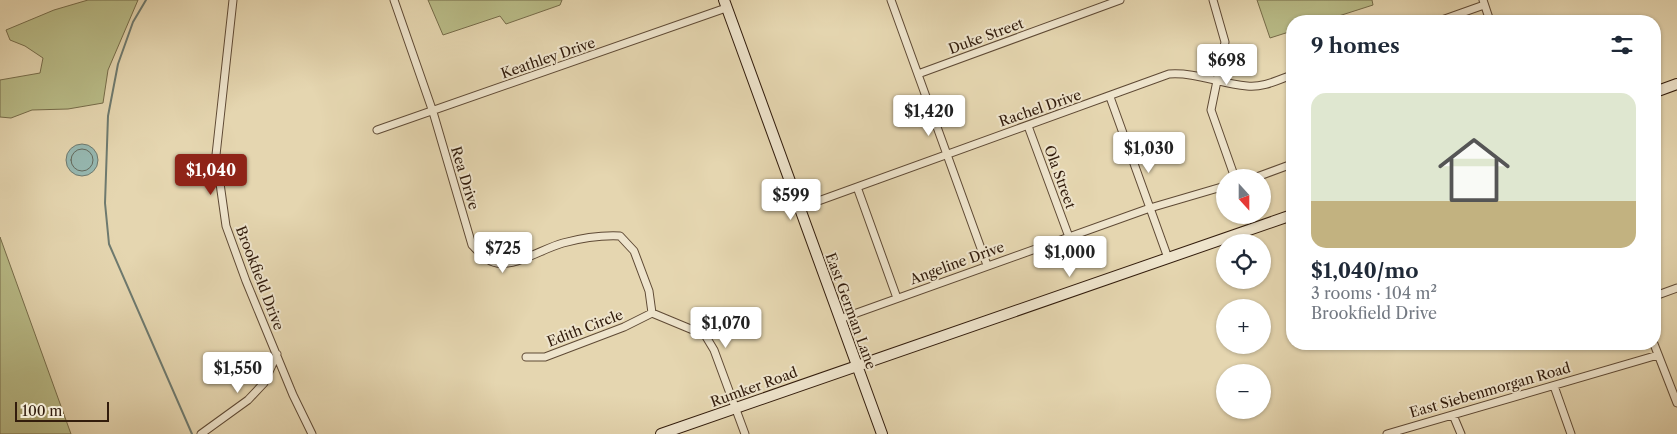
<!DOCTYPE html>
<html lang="en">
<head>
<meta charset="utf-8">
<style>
  :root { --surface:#fff; --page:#f6f6f7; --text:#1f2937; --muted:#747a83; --line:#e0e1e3; --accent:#8f2418 }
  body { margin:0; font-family:"Libre Caslon Text",serif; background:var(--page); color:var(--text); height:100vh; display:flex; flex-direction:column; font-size:19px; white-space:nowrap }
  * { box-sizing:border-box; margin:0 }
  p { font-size:16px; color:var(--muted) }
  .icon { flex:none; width:28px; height:28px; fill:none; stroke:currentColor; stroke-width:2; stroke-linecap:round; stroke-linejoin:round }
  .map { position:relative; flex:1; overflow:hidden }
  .side { position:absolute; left:1286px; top:15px; width:375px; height:335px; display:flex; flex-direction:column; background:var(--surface); border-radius:20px; box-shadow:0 1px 4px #0004 }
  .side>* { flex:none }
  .needle { width:32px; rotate:159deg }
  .buttons { position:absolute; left:1216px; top:169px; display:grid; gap:10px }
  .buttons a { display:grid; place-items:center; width:55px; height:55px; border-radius:50%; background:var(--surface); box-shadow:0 1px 4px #0004; font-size:25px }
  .scale { position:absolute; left:15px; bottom:12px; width:94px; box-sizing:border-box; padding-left:5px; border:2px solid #321c0c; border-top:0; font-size:14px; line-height:18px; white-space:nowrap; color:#321c0c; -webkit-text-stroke:4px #eee4cc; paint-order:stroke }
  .price { position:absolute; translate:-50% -42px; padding:0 11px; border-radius:5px; background:#fff; color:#222; font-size:16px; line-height:32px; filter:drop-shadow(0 1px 2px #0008) }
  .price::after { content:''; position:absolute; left:50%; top:30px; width:15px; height:11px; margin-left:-8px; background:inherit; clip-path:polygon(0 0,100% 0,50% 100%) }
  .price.on { background:var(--accent); color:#fff }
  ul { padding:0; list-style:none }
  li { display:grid; align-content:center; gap:10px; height:265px; padding:0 25px }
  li+li { border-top:1px solid var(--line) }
  li span { display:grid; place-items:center; height:155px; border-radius:15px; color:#555 }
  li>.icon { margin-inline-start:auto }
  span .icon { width:90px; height:90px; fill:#fffc; stroke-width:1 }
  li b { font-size:21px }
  h2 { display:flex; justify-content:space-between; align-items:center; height:60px; padding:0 25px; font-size:21px }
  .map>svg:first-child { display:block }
  .green { fill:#b9bc88; stroke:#766c4a }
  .water { fill:#96b8b1; stroke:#6e7a6f }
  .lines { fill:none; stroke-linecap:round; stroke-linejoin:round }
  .shore { stroke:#646a5e; stroke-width:1 }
  .stream { stroke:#6e7a6f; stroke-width:2 }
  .street-casing { stroke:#5f4a35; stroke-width:9 }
  .secondary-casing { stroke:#321c0c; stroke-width:12 }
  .street { stroke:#eee4cc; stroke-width:7 }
  .secondary { stroke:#eee4cc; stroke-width:10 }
  .labels { text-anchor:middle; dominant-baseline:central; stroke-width:4; stroke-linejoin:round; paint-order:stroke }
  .street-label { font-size:14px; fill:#321c0c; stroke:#eee4cc }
</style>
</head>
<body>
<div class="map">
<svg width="1677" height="434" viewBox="0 0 1677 434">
  <rect width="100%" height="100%" fill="#e5d6b0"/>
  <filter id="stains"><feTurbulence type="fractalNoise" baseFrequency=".004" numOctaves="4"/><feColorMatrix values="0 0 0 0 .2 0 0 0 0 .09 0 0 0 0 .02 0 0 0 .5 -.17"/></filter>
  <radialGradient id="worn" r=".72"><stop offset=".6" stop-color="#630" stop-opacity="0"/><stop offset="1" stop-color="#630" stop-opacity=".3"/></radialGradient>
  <path class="green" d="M88,0H138L108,70L103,103L68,109L32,110L11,118L0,117V80L40,73L43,58L25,46L10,40L6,30L54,10Z
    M428,0H562L560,5L506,24L500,16L443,35Z
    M1257,0H1372L1373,5L1323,21H1292V31L1270,38Z
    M0,237L71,434H0Z"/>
  <path class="water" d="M66 160a16 16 0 1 1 32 0a16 16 0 1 1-32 0Z"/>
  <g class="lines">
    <path class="shore" d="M71 160a11 11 0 1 1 22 0a11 11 0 1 1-22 0Z"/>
    <path class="stream" d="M146,0L133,22L118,64L108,116L105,203L109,244L192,434"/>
    <defs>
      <path id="street" d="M233,0L216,155L226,226L246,281L293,395L312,434
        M394,0L433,112L472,245C479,252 486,261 497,263C515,267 544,248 563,243C582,238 600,235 620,236L634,251L649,291L652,313
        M891,0L987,265
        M1213,0L1225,42L1211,110L1235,178
        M1483,0L1490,21
        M1439,21L1484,5
        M918,74L1120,0
        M1110,97L1168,258
        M1028,126L1069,237
        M377,130L726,8
        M1254,178L1292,164
        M857,187L897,298
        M799,208L1169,74C1196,72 1220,84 1247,86C1262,88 1278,80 1292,75
        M1655,296L1677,288
        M652,313L705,335L714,350L745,434
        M840,319L1150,208L1225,186
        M1654,344L1677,403
        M526,357H545L624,327L652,313
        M1554,386L1571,434
        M1453,415L1461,434
        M201,434L248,400L264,383L277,354
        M1387,434L1658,355"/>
      <path id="secondary" d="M724,0L882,434
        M1655,92L1677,84
        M661,434L1292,215"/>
    </defs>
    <use href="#street" class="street-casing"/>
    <use href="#secondary" class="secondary-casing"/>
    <use href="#street" class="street"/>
    <use href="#secondary" class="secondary"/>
  </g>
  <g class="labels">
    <g class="street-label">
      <text transform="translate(986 36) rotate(-20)">Duke Street</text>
      <text transform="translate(548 58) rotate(-19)">Keathley Drive</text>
      <text transform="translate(1040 108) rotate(-19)">Rachel Drive</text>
      <text transform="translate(1060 177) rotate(70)">Ola Street</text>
      <text transform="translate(465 178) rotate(73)">Rea Drive</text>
      <text transform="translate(957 263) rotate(-20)">Angeline Drive</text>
      <text transform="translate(260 278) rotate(69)">Brookfield Drive</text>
      <text transform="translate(851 311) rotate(70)">East German Lane</text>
      <text transform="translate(585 328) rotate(-21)">Edith Circle</text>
      <text transform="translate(754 387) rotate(-20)">Rumker Road</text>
      <text transform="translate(1490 390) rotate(-16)">East Siebenmorgan Road</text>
    </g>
  </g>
  <rect width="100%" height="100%" filter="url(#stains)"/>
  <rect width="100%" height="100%" fill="url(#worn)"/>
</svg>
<div class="buttons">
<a><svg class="needle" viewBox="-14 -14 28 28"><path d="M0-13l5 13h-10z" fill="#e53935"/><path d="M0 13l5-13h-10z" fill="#747a83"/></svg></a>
<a><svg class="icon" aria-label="locate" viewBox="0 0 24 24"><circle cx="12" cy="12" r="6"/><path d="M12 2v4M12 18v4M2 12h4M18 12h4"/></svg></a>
<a>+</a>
<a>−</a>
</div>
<div class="scale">100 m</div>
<b class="price" style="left:1227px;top:86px">$698</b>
<b class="price" style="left:929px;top:137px">$1,420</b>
<b class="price" style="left:1149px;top:174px">$1,030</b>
<b class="price on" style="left:211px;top:196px">$1,040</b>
<b class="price" style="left:791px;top:221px">$599</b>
<b class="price" style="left:503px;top:274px">$725</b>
<b class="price" style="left:1070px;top:278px">$1,000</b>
<b class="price" style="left:726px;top:349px">$1,070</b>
<b class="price" style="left:238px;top:394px">$1,550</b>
<section class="side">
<h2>9 homes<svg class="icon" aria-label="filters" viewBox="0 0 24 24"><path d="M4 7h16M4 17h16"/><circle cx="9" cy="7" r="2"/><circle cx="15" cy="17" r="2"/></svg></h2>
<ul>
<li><span style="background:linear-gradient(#dfe7d0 70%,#c2b280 0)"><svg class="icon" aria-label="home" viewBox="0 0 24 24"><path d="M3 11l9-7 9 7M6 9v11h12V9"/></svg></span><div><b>$1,040/mo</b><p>3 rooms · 104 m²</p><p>Brookfield Drive</p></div></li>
</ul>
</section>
</div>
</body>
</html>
